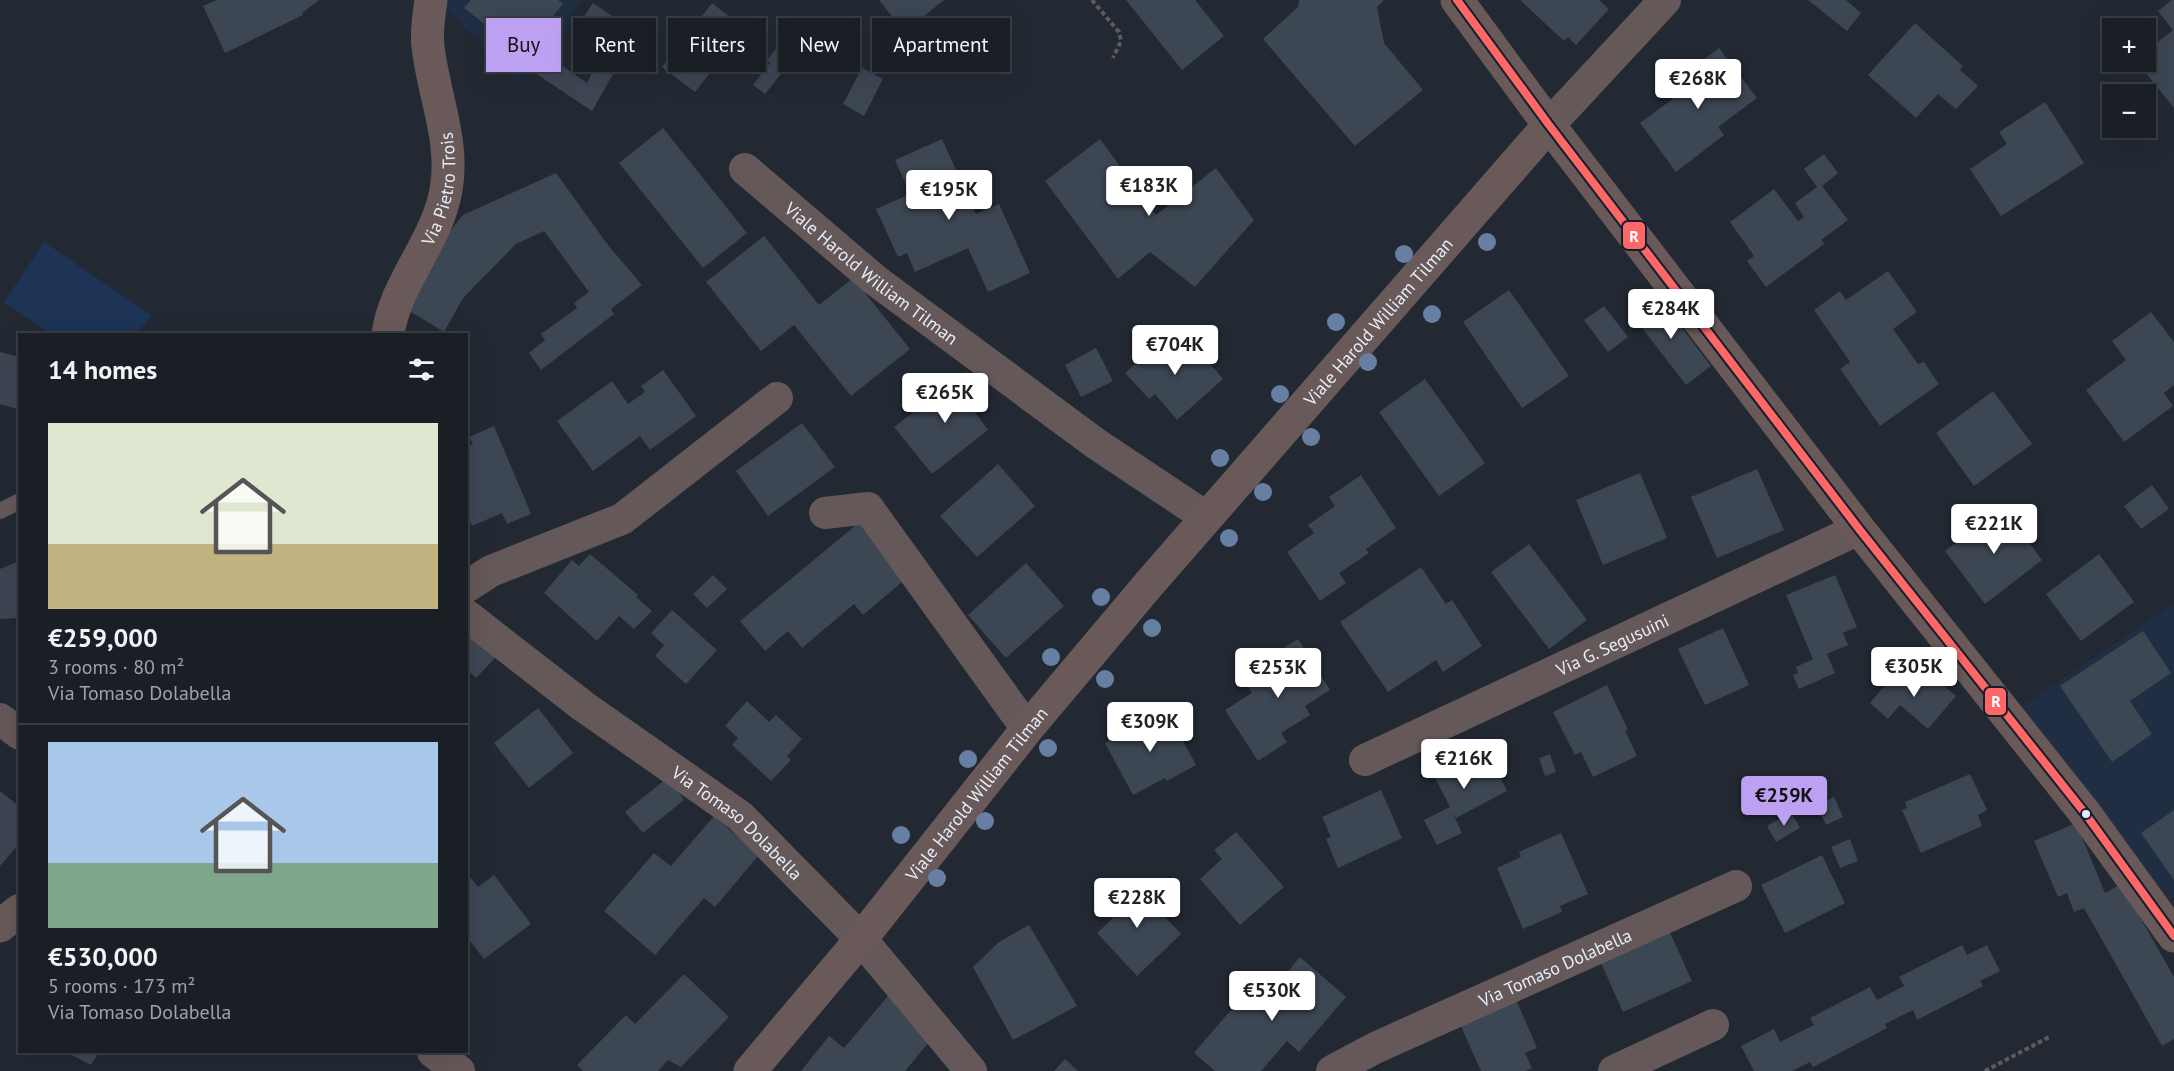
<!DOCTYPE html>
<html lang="en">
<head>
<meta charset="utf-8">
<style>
  :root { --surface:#1a1f26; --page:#272c32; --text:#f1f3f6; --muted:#9fa2a7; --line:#383d43; --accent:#bca0f2 }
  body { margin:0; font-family:"PT Sans",sans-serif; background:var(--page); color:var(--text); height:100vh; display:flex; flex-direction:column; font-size:22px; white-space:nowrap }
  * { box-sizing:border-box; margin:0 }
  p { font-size:20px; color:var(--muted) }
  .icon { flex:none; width:33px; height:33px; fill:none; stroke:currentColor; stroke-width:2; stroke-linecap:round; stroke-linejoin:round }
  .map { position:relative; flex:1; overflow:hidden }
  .drawer { position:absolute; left:18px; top:333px; width:450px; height:720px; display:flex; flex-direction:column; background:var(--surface); border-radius:0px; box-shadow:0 6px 24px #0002,0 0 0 2px var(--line) }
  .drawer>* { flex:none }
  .banner { position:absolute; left:486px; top:18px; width:570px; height:54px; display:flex; gap:12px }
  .fabs { position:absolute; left:2102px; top:18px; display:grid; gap:12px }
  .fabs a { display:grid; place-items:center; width:54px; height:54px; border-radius:0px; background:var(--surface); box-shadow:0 6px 24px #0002,0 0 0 2px var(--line); font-size:30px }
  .price { position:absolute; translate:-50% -51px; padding:0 14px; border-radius:6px; background:#fff; color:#222; font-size:20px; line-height:39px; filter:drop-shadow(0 2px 3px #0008) }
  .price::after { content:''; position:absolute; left:50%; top:36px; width:18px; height:14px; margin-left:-9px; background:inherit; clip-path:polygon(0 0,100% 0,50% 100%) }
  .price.selected { background:var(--accent); color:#111 }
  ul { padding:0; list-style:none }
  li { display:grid; align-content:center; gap:12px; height:318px; padding:0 30px }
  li+li { border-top:2px solid var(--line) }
  li span { display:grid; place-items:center; height:186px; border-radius:0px; color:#555 }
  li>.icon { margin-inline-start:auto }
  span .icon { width:108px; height:108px; fill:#fffc; stroke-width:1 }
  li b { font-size:26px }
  h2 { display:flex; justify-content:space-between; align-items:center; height:72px; padding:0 30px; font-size:26px }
  .chip { padding:0 21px; border-radius:0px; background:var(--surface); box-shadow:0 6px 24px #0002,0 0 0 2px var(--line); font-size:21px; line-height:54px }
  .chip.selected { background:var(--accent); color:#111 }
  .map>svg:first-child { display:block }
  .built { fill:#1f2e43 }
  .green { fill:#1d3456 }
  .building { fill:#3d4653 }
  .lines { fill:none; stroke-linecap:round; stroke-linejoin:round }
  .path { stroke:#605a5d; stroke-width:4; stroke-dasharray:4.5 3; stroke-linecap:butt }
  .lane { stroke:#655859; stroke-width:16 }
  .street { stroke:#655859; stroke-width:32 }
  .secondary { stroke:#695959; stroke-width:33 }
  .bus-1-casing { stroke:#131e2f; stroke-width:12 }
  .bus-1 { stroke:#f66; stroke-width:8 }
  .tree { fill:#677fa3 }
  .bus-dot { fill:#e5edf9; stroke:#131e2f; stroke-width:2 }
  .labels { text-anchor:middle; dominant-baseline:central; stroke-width:4.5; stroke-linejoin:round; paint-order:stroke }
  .street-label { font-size:18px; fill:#e5edf9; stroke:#131e2f }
  .line-badge { stroke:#131e2f; stroke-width:2 }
  .badge-label { font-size:16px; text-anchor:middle; font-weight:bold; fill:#fff }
</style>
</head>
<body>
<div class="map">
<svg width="2174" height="1071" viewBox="0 0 2174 1071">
  <rect width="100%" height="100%" fill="#222933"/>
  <path class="built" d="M437,0H580L559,36L518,81Z
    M2174,603V897L2148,915L2005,718Z"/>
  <path class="green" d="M44,242L151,315L137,334H51L4,302Z"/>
  <path class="building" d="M217,0H319L302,13L303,15L225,53L203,6Z
    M471,0H558L563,4L530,44L587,83L601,55L571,36L593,3L654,45L639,71L620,62L592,111L517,61L499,47L505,40L464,8Z
    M879,0H944L904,32Z
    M1126,0H1195L1224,36L1182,70Z
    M1299,0H1384L1377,7L1384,43L1423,90L1355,146L1263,39L1298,7Z
    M1520,0H1599L1609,9L1576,45L1568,37L1564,41Z
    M1808,0H1846L1861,13L1847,31Z
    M2172,0H2174V108L2137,62H2145V52L2173,30L2158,11Z
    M712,3L745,29L695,92L662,67Z
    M1915,23L1963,66L1960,70L1978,86L1956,109L1938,94L1916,118L1868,75Z
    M784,38L799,51L765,94L753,85L770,63L767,60Z
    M1719,48L1757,98L1718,127L1724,135L1676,172L1640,123L1674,98L1666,88Z
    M862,68L883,79L864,116L843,104Z
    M2045,102L2084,163L2001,216L1970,169L2007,144L1999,132Z
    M663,128L747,233L703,268L619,163Z
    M942,139L976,214L999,204L1030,273L988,292L968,248L915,272L907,253L898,257L876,209L910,194L895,160Z
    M1100,139L1156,215L1216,168L1254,220L1195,287L1150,252L1118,279L1045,181Z
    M1824,154L1838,173L1822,186L1848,220L1821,240L1824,244L1766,287L1747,261L1754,256L1730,222L1774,189L1798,221L1804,217L1795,203L1817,187L1804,169Z
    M556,173L608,245L642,285L611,309L614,314L541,370L529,353L545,340L541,334L577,308L574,303L589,292L544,231L516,244L463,298L444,332L403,307L422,266L463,215Z
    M764,236L819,305L853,278L910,349L851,396L794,325L761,351L706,282Z
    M1888,271L1917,312L1893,329L1918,364L1924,362L1939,384L1880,426L1840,369L1850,362L1814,310L1840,291L1846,300Z
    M1509,290L1569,376L1522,408L1463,322Z
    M1657,295L1711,366L1686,385L1632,315Z
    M1604,306L1628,337L1608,352L1584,320Z
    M2151,312L2174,342V385L2164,393L2173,406L2124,442L2086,390L2126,360L2112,341Z
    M1188,338L1223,379L1177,420L1155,394L1149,399L1125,373L1163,339L1173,351Z
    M1096,348L1113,381L1081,397L1065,365Z
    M0,352L20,357V410L0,404Z
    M663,370L696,416L650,450L640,436L593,471L557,421L612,381L628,404L645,392L641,386Z
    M967,372L989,399L974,411L988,430L932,474L894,427Z
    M1425,379L1485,463L1439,496L1379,412Z
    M1993,391L2032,444L1974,486L1936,433Z
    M802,423L835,467L768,516L736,471Z
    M494,426L531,514L507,524L502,513L472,526L466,513V447L473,444L469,437Z
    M998,464L1035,506L977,557L940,516Z
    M1757,469L1784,530L1717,558L1691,497Z
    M1640,473L1667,538L1603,565L1576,500Z
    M1361,475L1396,528L1366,549L1369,553L1339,573L1346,583L1320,601L1287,552L1314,533L1308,525L1335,506L1329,497Z
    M2152,485L2169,509L2141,529L2124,506Z
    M2003,507L2042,560L1985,604L1945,551Z
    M861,521L908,577L863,615L854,604L802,648L788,631L765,651L740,621Z
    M1529,544L1587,620L1549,649L1491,572Z
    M590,554L638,595L636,597L652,611L634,629L619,616L597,641L544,593L572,560L579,566Z
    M2099,554L2134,602L2081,641L2046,594Z
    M20,561V618L0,619V569Z
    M1026,563L1064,606L1006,658L968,615Z
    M1421,567L1446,604L1452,600L1482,646L1443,672L1436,660L1388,692L1340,622Z
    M713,575L727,589L707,608L693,594Z
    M1835,575L1857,627L1843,633L1848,645L1827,654L1835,673L1799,689L1793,675L1798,673L1796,667L1813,659L1786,595Z
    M672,610L717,650L686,684L655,656L664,645L651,633Z
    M466,626L497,656L476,678L466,668Z
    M1723,628L1749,685L1705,705L1678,649Z
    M2143,631L2171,673L2130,701L2152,734L2112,762L2060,686Z
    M1298,639L1330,690L1305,706L1310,715L1281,733L1287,742L1258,761L1225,710L1252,693L1246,684L1268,669L1263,661Z
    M1927,671L1956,696L1928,729L1900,705L1888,719L1870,703L1896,672L1913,687Z
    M1607,685L1628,730L1625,731L1637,756L1593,777L1581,752L1575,755L1553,712Z
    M747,701L769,722L776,715L802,739L787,756L791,760L771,781L732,745L738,738L725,726Z
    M538,708L573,753L529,788L494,743Z
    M1166,710L1196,765L1167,781L1165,778L1133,795L1105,743Z
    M1483,743L1507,791L1456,818L1452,812L1462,833L1437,845L1424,820L1450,807L1431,770Z
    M1550,754L1556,772L1545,776L1539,758Z
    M1970,774L1987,810L1978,815L1982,826L1921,853L1902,810L1907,808L1905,802Z
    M667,778L684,800L643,833L625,812Z
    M1381,790L1402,838L1338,868L1326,839L1331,837L1322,817Z
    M0,791L20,807V843L0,866Z
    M1834,797L1843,817L1826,825L1817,805Z
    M2174,810V880L2141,833Z
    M1791,812L1800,828L1776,842L1767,826Z
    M714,816L759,855L715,907L704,898L655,955L604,911L654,853L671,866Z
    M2076,823L2105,893L2121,884L2174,977V1039L2162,1046L2084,908L2074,912L2067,893L2058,897L2034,841Z
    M1236,832L1284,887L1240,925L1200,879L1222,859L1214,850Z
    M1561,833L1588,894L1560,906L1562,912L1523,929L1497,868L1521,857L1519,852Z
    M1850,839L1858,861L1840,868L1831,847Z
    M1822,855L1845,903L1785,933L1761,885Z
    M466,872L478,887L494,875L531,924L484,959L466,936Z
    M1130,880L1181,934L1137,976L1097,933L1116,915L1105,903Z
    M1029,925L1077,1006L1013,1040L973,967L999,942Z
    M1668,928L1692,981L1623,1012L1601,963Z
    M1962,945L1967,955L1987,945L2000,971L1980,981L1983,986L1917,1020L1913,1010L1885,1024L1887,1028L1813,1067L1810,1062L1792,1071H1754L1741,1046L1774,1029L1780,1042L1814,1025L1810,1018L1870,987L1877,1000L1904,986L1899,977Z
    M1300,957L1346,997L1299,1052L1287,1041L1261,1071H1215L1194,1053L1242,997L1256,1009Z
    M684,974L729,1017L681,1067L668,1060L658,1071H583L577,1065L626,1015L635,1024Z
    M888,996L935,1035L905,1071H801L829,1036L844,1048Z
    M1515,997L1537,1048L1525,1053L1532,1068L1526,1071H1481L1459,1022Z
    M66,1052H99L91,1065Z
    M1065,1059L1078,1071H1054Z"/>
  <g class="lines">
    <path class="path" d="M1092,0L1119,32L1121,41L1113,58
      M1985,1071L2051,1036"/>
    <path class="lane" d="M0,511L20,501"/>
    <g class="street">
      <path d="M1549,125L1665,0"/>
      <path id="s1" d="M745,169L875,280L1095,443L1206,517"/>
      <path d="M825,513L868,508L1027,729"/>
      <path d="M466,587L491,571L622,519L777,398"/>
      <path id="s2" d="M466,615L583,706L740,816L861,939L971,1071"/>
      <path d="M0,719L20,734"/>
      <path id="s3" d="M1365,760L1859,529"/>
      <path d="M433,1052L459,1071"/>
      <path id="s4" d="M1332,1071L1375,1048L1736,886"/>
      <path d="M1614,1071L1713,1025"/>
    </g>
    <g class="secondary">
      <path d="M1457,0L1549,125L1859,529L2084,812L2174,936"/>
      <path id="s5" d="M388,334C395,283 437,242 446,190C455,141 433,94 428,46C426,31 429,15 431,0"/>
      <path d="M0,926L20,910"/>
      <path id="s6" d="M750,1071L861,939L1027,729L1149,584L1549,125"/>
    </g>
    <defs>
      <path id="bus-1" d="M1457,0L1549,125L1859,529L2084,812L2174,936"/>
    </defs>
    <use href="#bus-1" class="bus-1-casing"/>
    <use href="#bus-1" class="bus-1"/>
  </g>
  <g class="tree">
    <circle cx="1487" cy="242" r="9"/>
    <circle cx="1404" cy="254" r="9"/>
    <circle cx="1432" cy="314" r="9"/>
    <circle cx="1336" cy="322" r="9"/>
    <circle cx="1368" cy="362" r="9"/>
    <circle cx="1280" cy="394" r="9"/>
    <circle cx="1311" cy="437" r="9"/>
    <circle cx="1220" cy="458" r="9"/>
    <circle cx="1263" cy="492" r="9"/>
    <circle cx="1229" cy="538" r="9"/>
    <circle cx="1101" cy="597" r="9"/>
    <circle cx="1152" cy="628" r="9"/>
    <circle cx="1051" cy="657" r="9"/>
    <circle cx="1105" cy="679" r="9"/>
    <circle cx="1048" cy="748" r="9"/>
    <circle cx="968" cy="759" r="9"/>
    <circle cx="985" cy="821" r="9"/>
    <circle cx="901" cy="835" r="9"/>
    <circle cx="937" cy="878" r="9"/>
  </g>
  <circle class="bus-dot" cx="2086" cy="814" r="5"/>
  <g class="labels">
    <g class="street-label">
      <text stroke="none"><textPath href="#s5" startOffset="156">Via Pietro Trois</textPath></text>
      <text stroke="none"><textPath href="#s1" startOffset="164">Viale Harold William Tilman</textPath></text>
      <text stroke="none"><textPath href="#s6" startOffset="978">Viale Harold William Tilman</textPath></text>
      <text stroke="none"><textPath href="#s3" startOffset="273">Via G. Segusuini</textPath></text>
      <text stroke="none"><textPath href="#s6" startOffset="358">Viale Harold William Tilman</textPath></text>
      <text stroke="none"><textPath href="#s2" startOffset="342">Via Tomaso Dolabella</textPath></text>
      <text stroke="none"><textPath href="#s4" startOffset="246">Via Tomaso Dolabella</textPath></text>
    </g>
  </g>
  <g class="line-badge">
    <rect x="1622" y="221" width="24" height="29" rx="6" fill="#f66"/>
    <rect x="1984" y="687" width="23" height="29" rx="6" fill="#f66"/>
  </g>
  <g class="badge-label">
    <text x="1634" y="242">R</text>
    <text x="1996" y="707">R</text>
  </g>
</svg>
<div class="fabs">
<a>+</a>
<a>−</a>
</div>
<b class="price" style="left:1698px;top:110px">€268K</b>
<b class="price" style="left:1149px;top:217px">€183K</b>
<b class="price" style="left:949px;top:221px">€195K</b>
<b class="price" style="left:1671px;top:340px">€284K</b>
<b class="price" style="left:1175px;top:376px">€704K</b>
<b class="price" style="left:945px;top:424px">€265K</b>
<b class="price" style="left:1994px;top:555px">€221K</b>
<b class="price" style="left:1914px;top:698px">€305K</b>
<b class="price" style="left:1278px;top:699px">€253K</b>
<b class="price" style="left:1150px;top:753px">€309K</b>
<b class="price" style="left:1464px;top:790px">€216K</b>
<b class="price selected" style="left:1784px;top:827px">€259K</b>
<b class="price" style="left:1137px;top:929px">€228K</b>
<b class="price" style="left:1272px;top:1022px">€530K</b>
<div class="banner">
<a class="chip selected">Buy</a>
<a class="chip">Rent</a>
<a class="chip">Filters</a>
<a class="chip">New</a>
<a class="chip">Apartment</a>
</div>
<section class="drawer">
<h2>14 homes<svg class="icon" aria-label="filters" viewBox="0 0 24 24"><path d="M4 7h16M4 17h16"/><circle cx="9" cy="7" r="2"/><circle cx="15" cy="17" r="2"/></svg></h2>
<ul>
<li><span style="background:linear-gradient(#dfe7d0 65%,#c2b280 0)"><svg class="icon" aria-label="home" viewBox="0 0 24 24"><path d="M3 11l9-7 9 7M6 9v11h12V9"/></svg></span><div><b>€259,000</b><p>3 rooms · 80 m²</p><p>Via Tomaso Dolabella</p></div></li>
<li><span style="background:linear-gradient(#a9c7e8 65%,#7fa58c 0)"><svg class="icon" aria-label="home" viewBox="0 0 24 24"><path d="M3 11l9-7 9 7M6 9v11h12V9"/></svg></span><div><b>€530,000</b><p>5 rooms · 173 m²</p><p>Via Tomaso Dolabella</p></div></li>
</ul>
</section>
</div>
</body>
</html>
